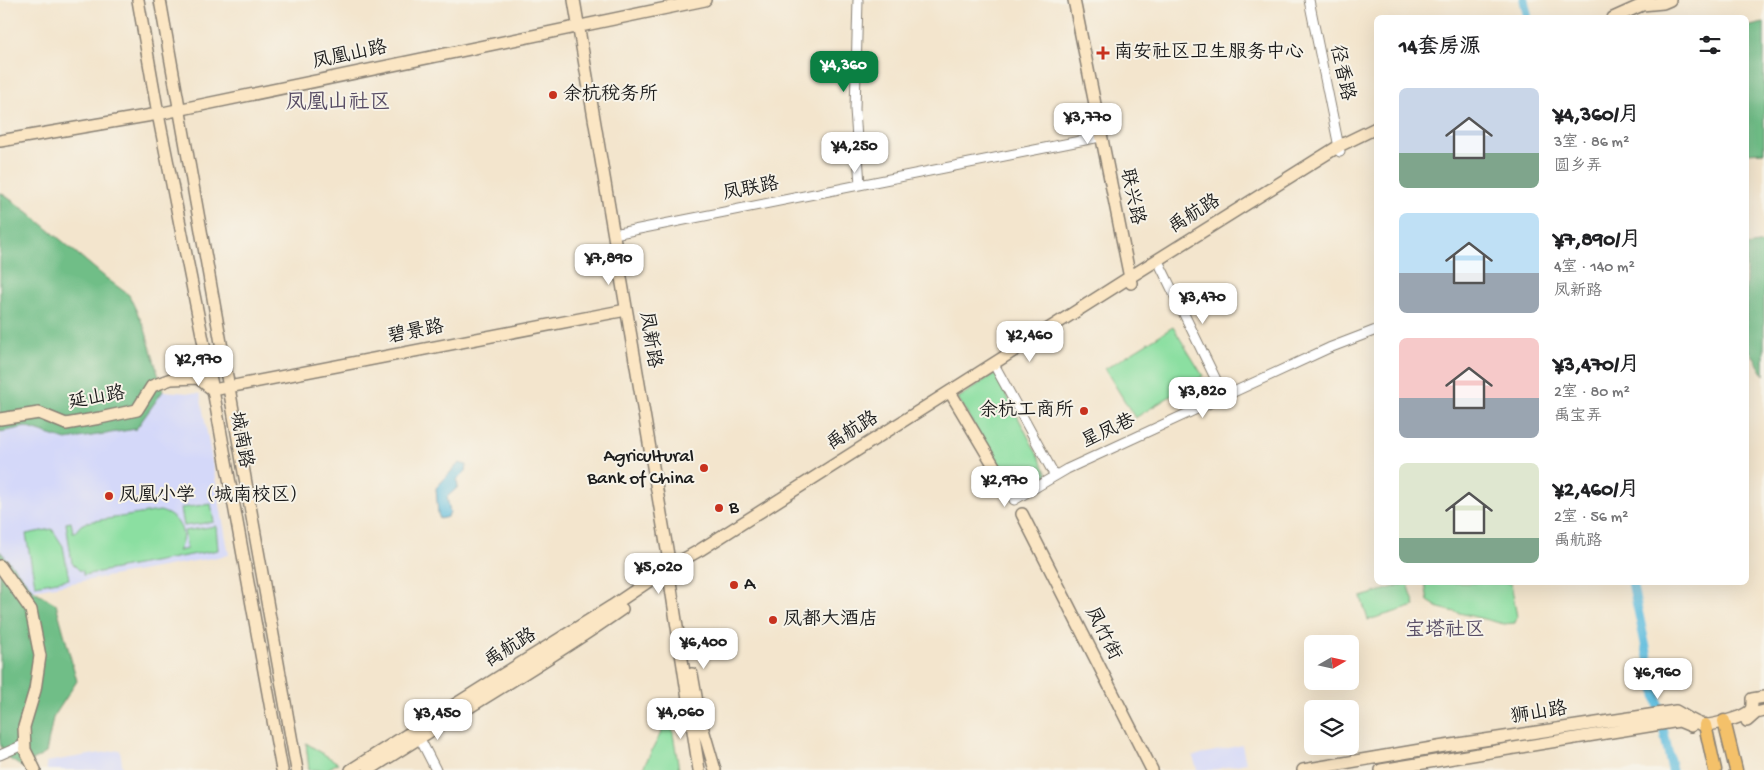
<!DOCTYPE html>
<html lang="zh">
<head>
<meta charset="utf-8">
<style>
  :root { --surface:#fff; --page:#f6f6f6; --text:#202124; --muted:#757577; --accent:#0b8043 }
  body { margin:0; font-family:"Gochi Hand","LXGW WenKai TC",sans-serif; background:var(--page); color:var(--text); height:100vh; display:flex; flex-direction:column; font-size:19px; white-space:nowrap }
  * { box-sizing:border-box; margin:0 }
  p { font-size:16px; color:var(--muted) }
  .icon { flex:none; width:28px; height:28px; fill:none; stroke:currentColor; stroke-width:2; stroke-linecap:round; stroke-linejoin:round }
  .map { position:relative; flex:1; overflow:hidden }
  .details { position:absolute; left:1374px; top:15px; width:375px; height:570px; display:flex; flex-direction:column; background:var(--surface); border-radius:8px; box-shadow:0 5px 20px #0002 }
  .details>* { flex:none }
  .needle { width:32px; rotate:81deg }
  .buttons { position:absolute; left:1304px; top:635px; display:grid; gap:10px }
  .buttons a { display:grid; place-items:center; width:55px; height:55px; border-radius:8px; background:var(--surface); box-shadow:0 5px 20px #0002; font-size:25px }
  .price { position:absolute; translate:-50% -42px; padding:0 11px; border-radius:10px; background:#fff; color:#222; font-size:16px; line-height:32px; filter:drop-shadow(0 1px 2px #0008) }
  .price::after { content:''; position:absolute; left:50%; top:30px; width:15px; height:11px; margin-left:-8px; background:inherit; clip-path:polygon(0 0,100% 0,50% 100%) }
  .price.selected { background:var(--accent); color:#fff }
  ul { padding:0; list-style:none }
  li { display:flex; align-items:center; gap:15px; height:125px; padding:0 25px }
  li span { display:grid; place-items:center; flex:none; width:140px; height:100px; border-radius:8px; color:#555 }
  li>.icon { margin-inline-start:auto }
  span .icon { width:60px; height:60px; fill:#fffc; stroke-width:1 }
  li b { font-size:21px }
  h2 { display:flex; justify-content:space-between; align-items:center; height:60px; padding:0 25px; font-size:21px }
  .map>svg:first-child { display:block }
  .built { fill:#d4d8f9 }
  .green { fill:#8bdfa1; stroke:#547e5e }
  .forest { fill:#70be87; stroke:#466d52 }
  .water { fill:#60bdde; stroke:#3e6c7d }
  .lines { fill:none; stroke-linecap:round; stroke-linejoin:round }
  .canal { stroke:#60bdde; stroke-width:9 }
  .street-casing { stroke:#888074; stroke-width:11 }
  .secondary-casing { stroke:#888074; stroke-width:14 }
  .primary-casing { stroke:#888074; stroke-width:15 }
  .street { stroke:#fff; stroke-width:9 }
  .secondary { stroke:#fbe6c4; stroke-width:11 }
  .primary { stroke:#f4c16b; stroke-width:12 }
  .poi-dot { fill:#c8321e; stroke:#f7f3e8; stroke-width:2 }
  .labels { text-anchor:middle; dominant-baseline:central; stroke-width:4; stroke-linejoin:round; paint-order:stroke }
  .poi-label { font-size:19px; fill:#1c1c1c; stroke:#f7f3e8; text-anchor:start }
  .street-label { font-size:19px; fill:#1c1c1c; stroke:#f7f3e8 }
  .neighbourhood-label { font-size:20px; fill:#584d65; stroke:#f7f3e8 }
  .quarter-label { font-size:21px; fill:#584d65; stroke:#f7f3e8 }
</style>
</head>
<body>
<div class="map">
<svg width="1764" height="770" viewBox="0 0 1764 770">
  <rect width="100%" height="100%" fill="#f7f3e8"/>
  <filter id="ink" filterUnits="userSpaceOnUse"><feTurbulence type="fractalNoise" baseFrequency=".02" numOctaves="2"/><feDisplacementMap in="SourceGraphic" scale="10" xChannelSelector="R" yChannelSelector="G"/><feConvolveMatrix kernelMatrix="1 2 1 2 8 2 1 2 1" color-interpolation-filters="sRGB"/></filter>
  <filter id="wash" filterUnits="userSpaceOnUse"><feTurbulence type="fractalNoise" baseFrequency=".0096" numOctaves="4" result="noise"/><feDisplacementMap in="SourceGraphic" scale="20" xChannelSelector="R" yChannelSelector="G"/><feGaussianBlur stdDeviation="1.12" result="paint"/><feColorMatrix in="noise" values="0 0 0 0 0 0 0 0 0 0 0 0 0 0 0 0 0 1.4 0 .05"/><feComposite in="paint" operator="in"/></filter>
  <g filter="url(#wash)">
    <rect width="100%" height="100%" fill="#f3e5cd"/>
    <path class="built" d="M163,391L200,394L229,555L33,590L0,551V432L26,427L66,440L136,429Z
      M1242,745L1246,763L1212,770H1197L1193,756Z
      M120,750L123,770H47L46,762Z"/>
    <path class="green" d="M1173,327L1203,376L1135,418L1105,369Z
      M995,373L1048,475L1017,498L958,398Z
      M211,504L214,522L184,526L181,508Z
      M160,511C179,516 189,534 178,551L187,549L184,531L216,526L218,550L83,575V571L79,570L72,563L66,523L71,522L73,532H75L81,525L87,522Z
      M52,529L63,546L69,579L35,585L26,534Z
      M1408,583L1415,606L1368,620L1361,597Z
      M1425,583H1511L1517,617L1515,623L1504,624L1439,608L1428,601Z
      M670,715L679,770H642Z
      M306,743L338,763L326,770H309Z"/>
    <path class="forest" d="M1764,23V152L1746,153V27Z
      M0,192L28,212L106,278L129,295L145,329L163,391L136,429L66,440L26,427L0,432Z
      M1764,243V375L1746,344V246Z
      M0,551L33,590L56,604L77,681L53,718L46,753L22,767L5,756L0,743Z"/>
    <path class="water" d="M459,463L467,465L466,471L457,480L458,487L447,497L450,513L447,517L440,519L438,514L436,488Z"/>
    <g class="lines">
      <path class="canal" d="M1524,0L1528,18
        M1632,582L1672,770"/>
    </g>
  </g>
  <g filter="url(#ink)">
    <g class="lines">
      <defs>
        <path id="street" d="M858,0L855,109L860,185
          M1309,0L1340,152
          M614,234L1100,137
          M1160,265L1224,396
          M996,368L1055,476
          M1014,500L1067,469L1329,348L1376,330
          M417,733L436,770
          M0,755L25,744"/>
        <path id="secondary" d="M138,0L158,114L213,390L282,770
          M160,0L297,770
          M574,0L670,567L669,575L699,770
          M1074,0L1131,283
          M1613,18L1642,5L1663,3L1670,0
          M0,141L158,114L705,0
          M953,397L1009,491
          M0,419L39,413L66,424L100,418L137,410L152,386L171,379L198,378L213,390L626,310
          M1022,514L1152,770
          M0,566L31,610L40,656L35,690L24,727L25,750L35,770
          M692,674L700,719L715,770
          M1747,721L1756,713L1764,711
          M351,770L612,606L670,567L700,550L1130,277L1339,146L1376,128
          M369,770C453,715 540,667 622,609
          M1303,770L1438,747L1676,711C1685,716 1695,724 1705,725C1714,725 1740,718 1747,713C1753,710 1752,704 1752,699L1764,697
          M1381,770L1679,721L1691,726"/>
        <path id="primary" d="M1724,721L1736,770
          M1705,725L1715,770"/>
      </defs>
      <use href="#street" class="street-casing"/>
      <use href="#secondary" class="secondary-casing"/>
      <use href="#primary" class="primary-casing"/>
      <use href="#street" class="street"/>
      <use href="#secondary" class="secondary"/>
      <use href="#primary" class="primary"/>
    </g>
  </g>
  <g class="poi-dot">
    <path d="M1100.5 45.5h5v5h5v5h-5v5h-5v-5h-5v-5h5z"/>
    <circle cx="553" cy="95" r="5"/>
    <circle cx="1084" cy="411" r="5"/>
    <circle cx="704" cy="468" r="5"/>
    <circle cx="109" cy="496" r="5"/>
    <circle cx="719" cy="508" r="5"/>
    <circle cx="734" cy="585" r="5"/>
    <circle cx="773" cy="620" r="5"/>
  </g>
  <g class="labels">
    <g class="poi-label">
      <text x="1114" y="53">南安社区卫生服务中心</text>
      <text x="563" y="95">余杭税务所</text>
      <text x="1074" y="411" text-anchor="end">余杭工商所</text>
      <text x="694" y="457" text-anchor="end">Agricultural<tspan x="694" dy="22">Bank of China</tspan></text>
      <text x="119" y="496">凤凰小学（城南校区）</text>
      <text x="729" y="508">B</text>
      <text x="744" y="585">A</text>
      <text x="783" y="620">凤都大酒店</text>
    </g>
    <g class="street-label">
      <text transform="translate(350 56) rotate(-12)">凤凰山路</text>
      <text transform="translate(1341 73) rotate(78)">径香路</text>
      <text transform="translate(751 190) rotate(-11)">凤联路</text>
      <text transform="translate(1131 197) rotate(78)">联兴路</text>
      <text transform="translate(1195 215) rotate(-32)">禹航路</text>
      <text transform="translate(416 333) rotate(-11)">碧景路</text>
      <text transform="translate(649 340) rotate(81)">凤新路</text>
      <text transform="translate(97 399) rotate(-10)">延山路</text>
      <text transform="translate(853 432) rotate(-32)">禹航路</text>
      <text transform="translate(1109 432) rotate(-25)">星凤巷</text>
      <text transform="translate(240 440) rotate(80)">城南路</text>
      <text transform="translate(1102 634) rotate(63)">凤竹街</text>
      <text transform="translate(511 649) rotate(-32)">禹航路</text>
      <text transform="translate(1539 714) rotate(-9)">狮山路</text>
    </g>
    <g class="neighbourhood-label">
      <text x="1445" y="631">宝塔社区</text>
    </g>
    <g class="quarter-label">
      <text x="338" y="104">凤凰山社区</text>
    </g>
  </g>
</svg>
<div class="buttons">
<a><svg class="needle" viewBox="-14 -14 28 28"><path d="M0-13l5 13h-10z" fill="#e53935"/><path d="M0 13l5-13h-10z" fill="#757577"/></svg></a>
<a><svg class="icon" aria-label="layers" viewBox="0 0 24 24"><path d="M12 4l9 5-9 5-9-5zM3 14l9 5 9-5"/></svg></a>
</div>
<b class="price selected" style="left:844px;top:93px">¥4,360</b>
<b class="price" style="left:1088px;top:145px">¥3,770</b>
<b class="price" style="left:855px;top:174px">¥4,250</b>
<b class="price" style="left:609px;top:286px">¥7,890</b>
<b class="price" style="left:1203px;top:325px">¥3,470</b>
<b class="price" style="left:1030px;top:363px">¥2,460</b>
<b class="price" style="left:199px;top:387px">¥2,970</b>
<b class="price" style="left:1203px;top:419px">¥3,820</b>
<b class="price" style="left:1005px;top:508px">¥2,970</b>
<b class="price" style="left:659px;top:595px">¥5,020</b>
<b class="price" style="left:704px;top:670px">¥6,400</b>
<b class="price" style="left:1658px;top:700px">¥6,960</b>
<b class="price" style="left:681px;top:740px">¥4,060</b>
<b class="price" style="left:438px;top:741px">¥3,450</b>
<section class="details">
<h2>14套房源<svg class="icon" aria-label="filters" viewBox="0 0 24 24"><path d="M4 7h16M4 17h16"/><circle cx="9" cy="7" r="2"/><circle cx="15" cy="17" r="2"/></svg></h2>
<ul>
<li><span style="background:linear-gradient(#c9d6e8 65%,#7fa58c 0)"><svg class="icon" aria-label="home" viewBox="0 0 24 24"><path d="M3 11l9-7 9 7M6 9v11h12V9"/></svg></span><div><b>¥4,360/月</b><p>3室 · 86 m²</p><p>圆乡弄</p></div></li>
<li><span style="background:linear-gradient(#bfe0f5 60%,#9aa5b1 0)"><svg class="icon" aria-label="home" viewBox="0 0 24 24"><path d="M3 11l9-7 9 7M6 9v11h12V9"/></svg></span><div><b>¥7,890/月</b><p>4室 · 140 m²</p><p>凤新路</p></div></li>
<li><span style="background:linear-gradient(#f6c9c9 60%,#9aa5b1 0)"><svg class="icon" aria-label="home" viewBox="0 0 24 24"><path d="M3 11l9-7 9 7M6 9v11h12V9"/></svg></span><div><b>¥3,470/月</b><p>2室 · 80 m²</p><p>禹宝弄</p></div></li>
<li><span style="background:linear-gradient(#dfe7d0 75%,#7fa58c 0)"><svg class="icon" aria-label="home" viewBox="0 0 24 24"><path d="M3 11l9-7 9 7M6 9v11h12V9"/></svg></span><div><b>¥2,460/月</b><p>2室 · 56 m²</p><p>禹航路</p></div></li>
</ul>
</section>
</div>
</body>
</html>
